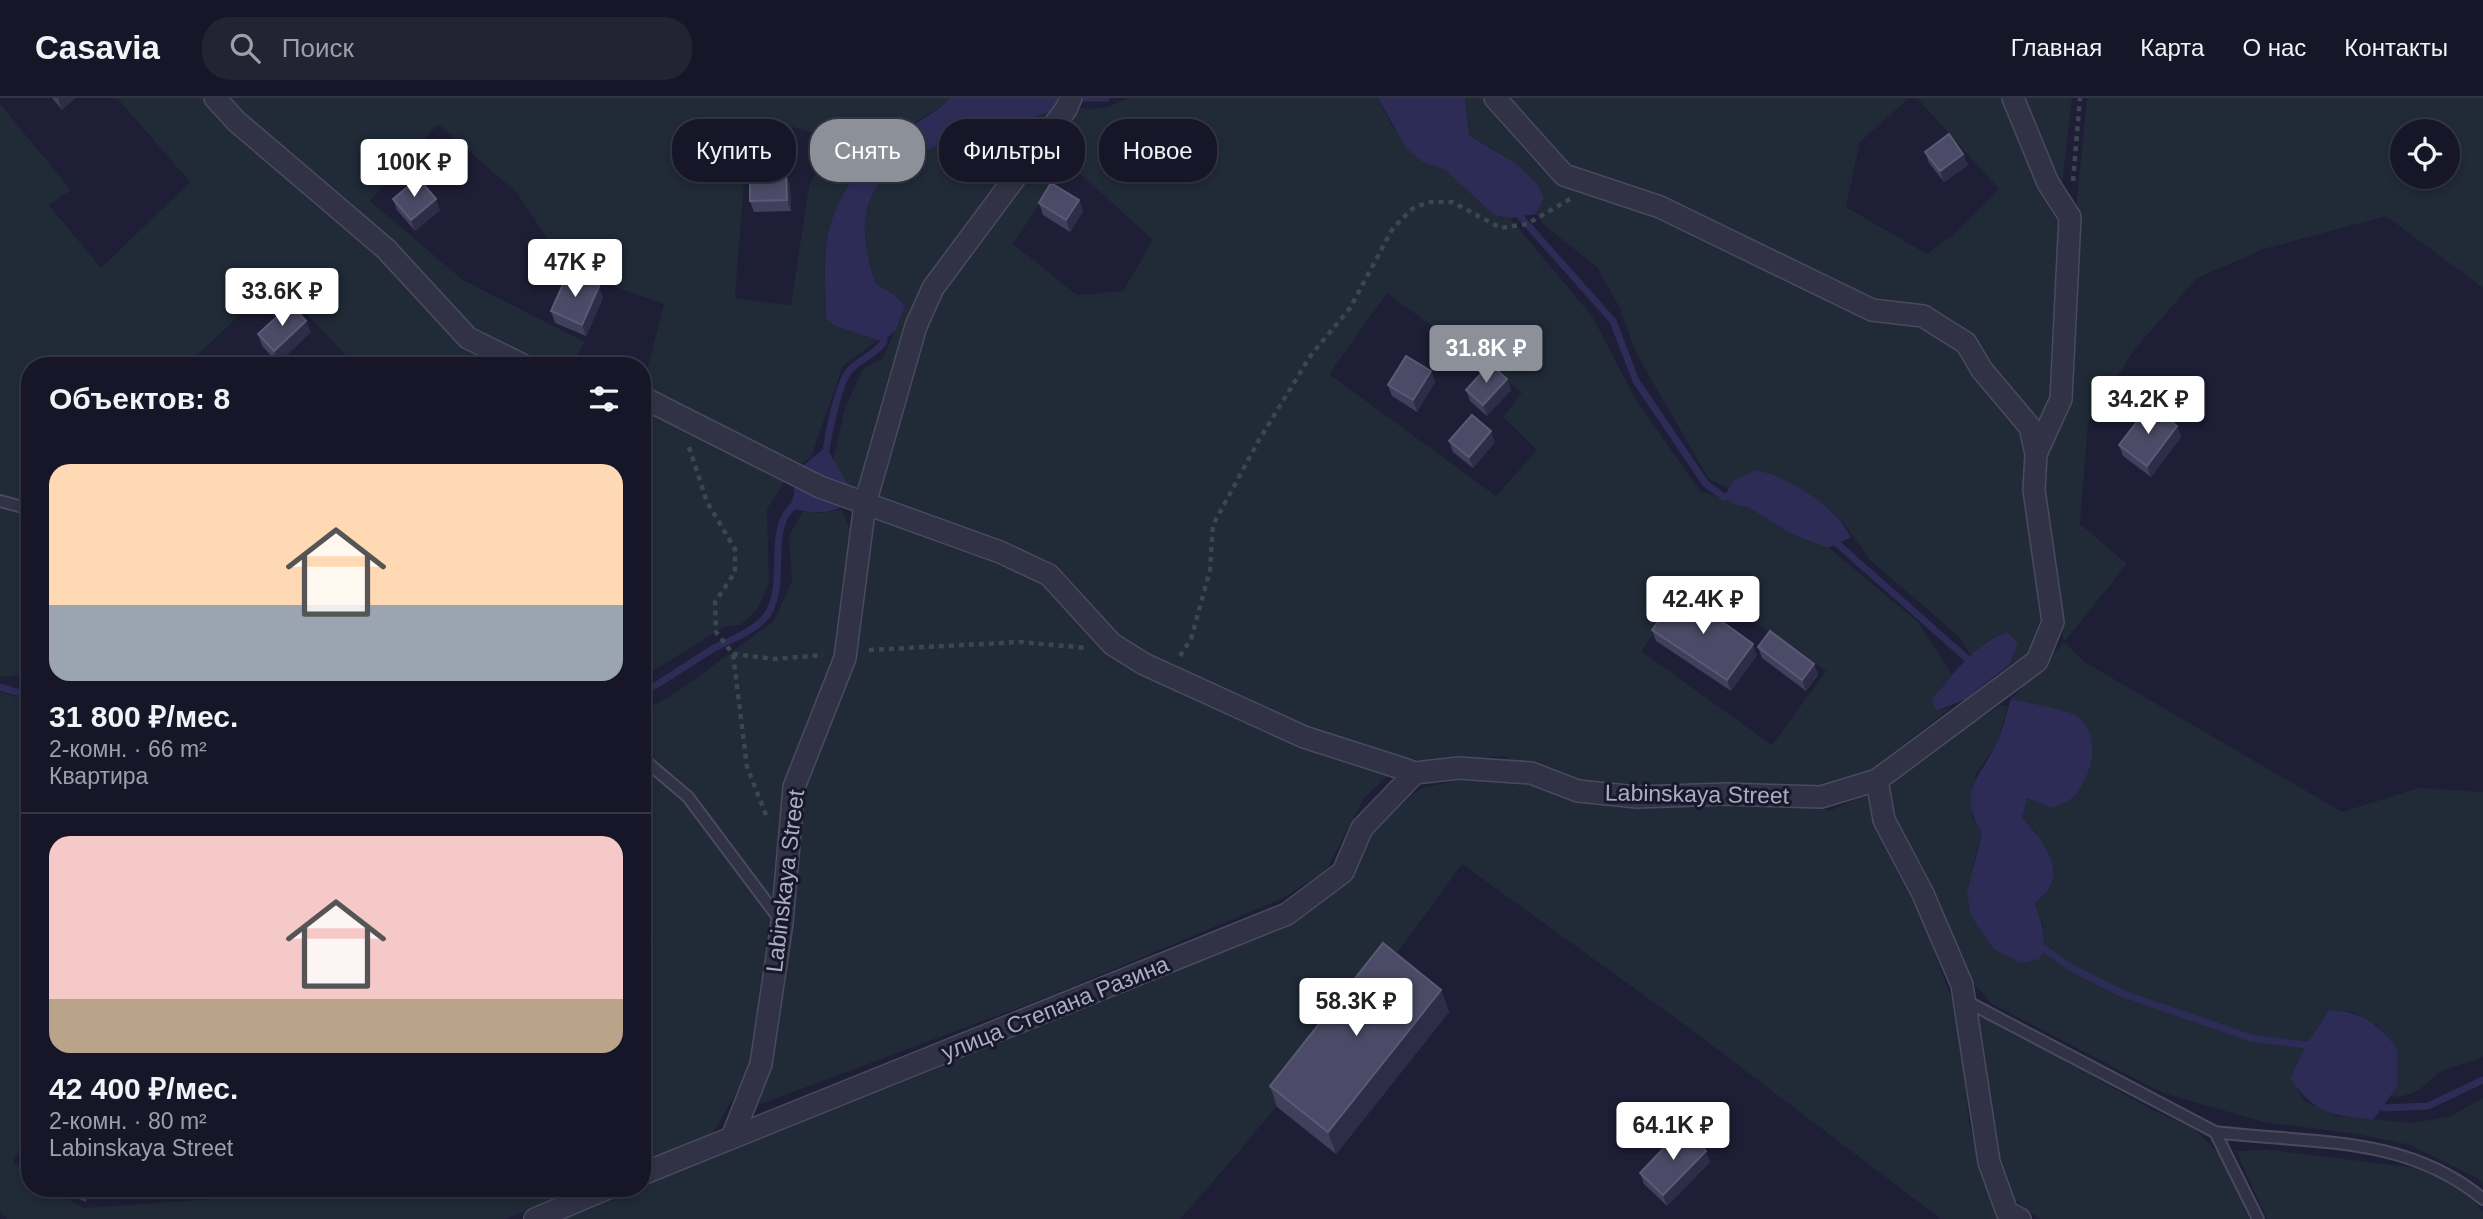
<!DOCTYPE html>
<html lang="ru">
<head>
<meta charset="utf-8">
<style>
  :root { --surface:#161628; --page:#232334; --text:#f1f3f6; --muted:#9e9fa8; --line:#353545; --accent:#8c9099 }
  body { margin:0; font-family:Helvetica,sans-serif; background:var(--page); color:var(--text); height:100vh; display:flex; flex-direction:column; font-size:26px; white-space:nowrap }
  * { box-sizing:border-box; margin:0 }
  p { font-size:23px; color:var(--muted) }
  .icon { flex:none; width:38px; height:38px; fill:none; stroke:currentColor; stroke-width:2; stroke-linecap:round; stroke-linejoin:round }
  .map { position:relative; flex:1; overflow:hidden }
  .side { position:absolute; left:21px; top:259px; width:630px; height:840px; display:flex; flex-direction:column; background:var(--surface); border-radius:28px; box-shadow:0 4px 10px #0003,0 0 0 2px var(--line) }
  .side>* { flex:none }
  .hud { position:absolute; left:672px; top:21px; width:665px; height:63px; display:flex; gap:14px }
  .buttons { position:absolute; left:2390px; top:21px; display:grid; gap:14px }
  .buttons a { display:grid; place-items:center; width:70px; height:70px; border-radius:50%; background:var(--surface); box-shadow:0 4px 10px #0003,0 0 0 2px var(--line); font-size:35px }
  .price { position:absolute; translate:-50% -60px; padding:0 16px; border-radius:7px; background:#fff; color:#222; font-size:23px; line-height:46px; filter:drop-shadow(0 2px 4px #0008) }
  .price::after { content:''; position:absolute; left:50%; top:42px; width:21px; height:16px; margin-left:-10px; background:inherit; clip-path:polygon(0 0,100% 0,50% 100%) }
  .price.on { background:var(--accent); color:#fff }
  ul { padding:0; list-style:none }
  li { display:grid; align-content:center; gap:14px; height:371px; padding:0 28px }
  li+li { border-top:2px solid var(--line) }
  li span { display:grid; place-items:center; height:217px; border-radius:21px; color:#555 }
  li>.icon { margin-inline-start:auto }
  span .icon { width:126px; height:126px; fill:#fffc; stroke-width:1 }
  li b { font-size:30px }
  h2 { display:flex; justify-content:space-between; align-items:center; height:84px; padding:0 28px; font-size:30px }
  .tag { padding:0 24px; border-radius:28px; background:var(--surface); box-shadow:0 4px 10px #0003,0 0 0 2px var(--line); font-size:24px; line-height:63px }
  .tag.on { background:var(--accent); color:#fff }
  header { display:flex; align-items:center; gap:42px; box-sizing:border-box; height:98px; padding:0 35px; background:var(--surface); border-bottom:2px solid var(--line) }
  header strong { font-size:33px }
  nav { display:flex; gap:38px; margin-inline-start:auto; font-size:24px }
  .search { width:490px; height:63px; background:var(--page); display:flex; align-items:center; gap:18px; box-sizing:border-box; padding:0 24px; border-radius:28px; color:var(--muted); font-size:26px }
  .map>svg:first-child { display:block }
  .green { fill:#202b37; fill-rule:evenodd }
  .water { fill:#2d2c57 }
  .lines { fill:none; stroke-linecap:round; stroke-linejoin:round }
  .stream { stroke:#2d2c57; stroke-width:7 }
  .service-casing { stroke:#4a495f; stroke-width:14 }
  .minor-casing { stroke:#4a495f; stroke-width:24 }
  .path { stroke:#3b4652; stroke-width:4.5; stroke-dasharray:5 5; stroke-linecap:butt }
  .service { stroke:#323247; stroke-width:10 }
  .minor { stroke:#323247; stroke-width:21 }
  .wall { fill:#403f5c }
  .shaded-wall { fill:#2e2d48 }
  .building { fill:#4c4b67; stroke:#5b5a76; stroke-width:2 }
  .labels { text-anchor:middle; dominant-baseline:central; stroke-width:6; stroke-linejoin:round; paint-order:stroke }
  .street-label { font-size:23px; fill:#adabc4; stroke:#18182b }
</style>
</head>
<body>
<header>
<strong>Casavia</strong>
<div class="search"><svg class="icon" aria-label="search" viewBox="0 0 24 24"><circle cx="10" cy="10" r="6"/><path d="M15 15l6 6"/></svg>Поиск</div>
<nav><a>Главная</a><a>Карта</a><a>О нас</a><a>Контакты</a></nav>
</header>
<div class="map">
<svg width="2483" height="1121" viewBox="0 0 2483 1121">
  <rect width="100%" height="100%" fill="#1e1e36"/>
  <path class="green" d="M117,0H208L512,268H356L276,183L191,263L196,268H30V576L0,579V6L71,92L49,107L101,170L190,84Z
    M225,0H950C933,17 910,24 892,40C869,62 836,102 829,134C822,162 826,192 826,220L835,228L878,242L843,268L811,359L801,367L728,336L642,293V276H646L664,206L569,173L517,95L438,26L370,103L463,182L585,244L576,258L612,268H536L472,235ZM793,29L825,38L828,53L809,88L791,207L735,200L744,84Z
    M1128,0H1378L1392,28L1423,64L1444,71L1494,117L1510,120L1592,218L1636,302L1700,393L1748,409L1791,436L1829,450L1918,524L1952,576L1932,602L1936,613L1952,609L1867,675L1814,692L1588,686L1501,658L1429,664L1390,657L1309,631L1146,558L1110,530L1065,476L1033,459L849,388L833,362L845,310L862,272L883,260L905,208L894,196L876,186C840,83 896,60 984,32C1007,25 1032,13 1056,10C1088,6 1093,19 1128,0ZM1069,66L1153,142L1123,193L1077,197L1013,146L1056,80ZM1387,195L1522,294L1503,319L1537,352L1496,398L1329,276ZM1694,481L1826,573L1772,647L1641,553Z
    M1465,0H1484L1562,85L1661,115L1918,225L1960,253L2024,331L2043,515L2027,557L2010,566L2018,545L1991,541L1971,557L1957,537L1869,461L1844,426L1733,383L1729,391L1709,381L1637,257L1619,208L1597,169L1545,128L1536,116L1544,100L1507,60L1469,37Z
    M1501,0H1909L1860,44L1846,109L1927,156L1953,137L1999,91L1917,0H2004L2065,120L2057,300L2040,340L1969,243L1868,206L1568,75Z
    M2019,0H2072L2061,96Z
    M2087,0H2483V190L2386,118L2264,151L2197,180L2134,252L2088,325L2080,426L2127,466L2064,544L2083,563L2342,714L2419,690L2483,694V959C2471,964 2457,967 2445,972C2421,983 2427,998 2390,999L2397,989L2378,928L2354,914L2329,912L2306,947L2290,980L2305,1003L2338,1018L2413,1025L2451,1018L2483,1000V1087L2477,1080L2410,1047L2351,1035L2263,1024L2163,995L1992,906L1969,880L1901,742L1887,696L1899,672L1999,608H2008L1996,648L1976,676L1972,719L1982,735L1973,768L2044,851L2043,827L2035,806L2052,785L2036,734L2022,720L2027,700L2052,710L2049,612L2011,601L2064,544L2043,412L2041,369L2071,294L2077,100ZM2403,33H2448V79H2403Z
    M642,305L786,382L767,411L769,485L757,512L740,527L724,529L642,580Z
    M842,412L852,437L837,567L786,693L772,840L752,968L711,1038L642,1065V847L654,846L642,818V614L677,594L774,523L792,483L789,438L803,413L821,415Z
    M870,419L1045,482L1107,550L1143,577L1391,675L1364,700L1326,773L1283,800L1050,898L758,1007L775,949L790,826L801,700Z
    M0,594L17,599L30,598V1032L13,1064L30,1076V1090H52L83,1110L367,1090H580L506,1121H7L0,1114Z
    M1468,680L1531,684L1598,707L1740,704L1831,712L1873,694L1883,746L1923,823L1960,923L1969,1025L1985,1078L2004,1121H1941L1685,927L1462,766C1374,889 1281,1008 1180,1121H563L634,1090H642V1087L1292,820L1353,780L1369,733L1421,690Z
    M1978,915L2153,1012L2195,1031L2219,1056L2249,1121H2041C2032,1116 2017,1106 2012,1097C1986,1052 1984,967 1978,915Z
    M2271,1052L2417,1070L2462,1090L2483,1114V1121H2267L2236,1053Z"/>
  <path class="water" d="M950,0H1060L1057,10C1031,23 1002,27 974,35C889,62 842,90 876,186L894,196L905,208L896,231L884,244L835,228L826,220C826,192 822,162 829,133C837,98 863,62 892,40C911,26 933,18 950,0Z
    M1378,0H1465L1469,37C1495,55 1533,69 1544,100L1536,116L1510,120L1494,117L1444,71L1423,64L1406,50Z
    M826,349L849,388L851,401C834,419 813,415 789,410L794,397V375Z
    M1756,372C1790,379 1834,408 1851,439L1829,450L1791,436L1748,409L1733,406L1724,399L1733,383Z
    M2007,534L2018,545L2010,566L1966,601L1936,613L1932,602C1954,574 1974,547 2007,534Z
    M2011,601C2023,604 2066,612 2075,617C2104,635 2092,681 2072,700C2067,705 2058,707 2052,710L2027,700L2022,720C2037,735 2058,760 2052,784C2050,791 2040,800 2035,806C2042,825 2048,842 2040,861L2020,865L1994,851L1971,818L1967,795L1982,735C1958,696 1976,684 1995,649C2002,635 2006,616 2011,601Z
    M2329,912C2364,914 2375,924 2397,950V989L2373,1022C2332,1017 2314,1016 2290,980L2306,947Z"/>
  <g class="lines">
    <path class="stream" d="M1083,0H1106
      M1516,114L1613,223L1636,283L1706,386L1724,399L1733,397
      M825,358C828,340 838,284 850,272C860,261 873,258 884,244L882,237
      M1832,441L1972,565
      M0,589L20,595L30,594
      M642,595C666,582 688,566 711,552C728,542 755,534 767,517C789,485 764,428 796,406
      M2037,846L2075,872L2121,895L2251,940L2306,947L2313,952
      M2376,1004L2384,1010L2428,1008L2483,982"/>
    <defs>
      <path id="service" d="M0,403L30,411
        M642,660L688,699L780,822
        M1964,902L2215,1034L2258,1121
        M2215,1034C2310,1046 2405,1036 2483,1101"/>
      <path id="minor" d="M215,0L236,23L386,151L468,240L525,268
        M1495,0L1564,77L1660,109L1872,212L1923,218L1966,245L1982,272L2030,329L2036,356
        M642,299L820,389L1000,454L1049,477L1112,546L1144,566L1304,639L1407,672L1415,675L1459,670L1531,675L1578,693L1637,699L1726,696L1821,699L1877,682L1884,722L1923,796L1962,887L1989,1064L2007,1114L2020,1121
        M1877,682L2037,563L2053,524L2034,392L2036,356L2061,301L2070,119L2048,85L2013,0
        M733,1037L761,966L782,825L794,689L845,560L865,406L916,228L933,190L1066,11L1071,0
        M642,1076L1287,816L1343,774L1362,730L1415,675
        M535,1121L608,1090"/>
    </defs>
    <use href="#service" class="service-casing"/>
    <use href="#minor" class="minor-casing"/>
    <path class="path" d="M2073,83L2080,0
      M689,349L707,404L735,451V474L715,504L716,534L733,556L747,669L768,722
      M869,552L1020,544L1087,550
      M733,556L775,561L823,557
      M1180,558L1191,541L1210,472L1213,427L1259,342L1311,257L1350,210L1393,130L1412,111L1428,104H1452L1501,130L1527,126L1570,101"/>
    <use href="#service" class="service"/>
    <use href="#minor" class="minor"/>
  </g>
  <path class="wall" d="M52,0H75L62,12Z
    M1925,54L1963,56L1968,67L1944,84L1929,65Z
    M790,87L791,113L754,114L750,103Z
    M393,101L440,112L415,133L397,112Z
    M1079,102L1083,113L1070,134L1043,117L1039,105Z
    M603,200L586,238L555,225L551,213Z
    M311,234L278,265L262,248L258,236Z
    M1431,273L1435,284L1417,314L1392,298L1388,287Z
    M1507,281L1511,292L1487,318L1470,303L1466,292Z
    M2177,328L2181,339L2151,379L2123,358L2119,347Z
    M1449,343L1495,344L1473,370L1453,354Z
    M1652,532L1757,557L1731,593L1656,543Z
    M1758,549L1814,566L1818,577L1806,593L1762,560Z
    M1441,892L1449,914L1336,1056L1277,1009L1270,988Z
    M30,1042V1068L27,1066L23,1055Z
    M1710,1064L1667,1108L1644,1086L1640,1075Z
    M61,1090H93L86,1104L62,1093Z"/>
  <path class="shaded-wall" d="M58,0H75L62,12Z
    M1963,56L1968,67L1944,84L1940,73Z
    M786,75L790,87L791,113L787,102Z
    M436,101L440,112L415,133L411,122Z
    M1079,102L1083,113L1070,134L1066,122Z
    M599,188L603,200L586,238L582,227Z
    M306,223L311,234L278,265L274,253Z
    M1431,273L1435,284L1417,314L1413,302Z
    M1507,281L1511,292L1487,318L1483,307Z
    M2177,328L2181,339L2151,379L2147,368Z
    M1491,333L1495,344L1473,370L1469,359Z
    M1753,546L1757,557L1731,593L1727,582Z
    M1814,566L1818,577L1806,593L1802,582Z
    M1441,892L1449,914L1336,1056L1328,1034Z
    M1706,1053L1710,1064L1667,1108L1663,1097Z
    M88,1090H93L86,1104L84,1099Z"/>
  <path class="building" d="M1949,36L1963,56L1940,73L1925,54Z
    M786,75L787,102L750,103V77Z
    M418,80L436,101L411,122L393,101Z
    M1051,85L1079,102L1066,122L1039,105Z
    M568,175L599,188L582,227L551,213Z
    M291,206L306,223L274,253L258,236Z
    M1406,258L1431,273L1413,302L1388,287Z
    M1490,266L1507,281L1483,307L1466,292Z
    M2150,307L2177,328L2147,368L2119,347Z
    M1472,317L1491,333L1469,359L1449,343Z
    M1680,493L1753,546L1727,582L1652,532Z
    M1770,533L1814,566L1802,582L1758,549Z
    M1383,845L1441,892L1328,1034L1270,988Z
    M1683,1030L1706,1053L1663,1097L1640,1075Z
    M30,1042V1059L23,1055Z
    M67,1090H88L84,1099Z"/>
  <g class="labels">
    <g class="street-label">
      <text transform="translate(1697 696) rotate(1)">Labinskaya Street</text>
      <text transform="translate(785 783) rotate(-83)">Labinskaya Street</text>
      <text transform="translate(1055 910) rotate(-22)">улица Степана Разина</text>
    </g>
  </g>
</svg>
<div class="buttons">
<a><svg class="icon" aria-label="locate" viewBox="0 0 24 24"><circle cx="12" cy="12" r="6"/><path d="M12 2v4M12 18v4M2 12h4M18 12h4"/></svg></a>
</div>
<b class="price" style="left:414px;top:101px">100K ₽</b>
<b class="price" style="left:575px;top:201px">47K ₽</b>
<b class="price" style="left:282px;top:230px">33.6K ₽</b>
<b class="price on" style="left:1486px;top:287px">31.8K ₽</b>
<b class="price" style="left:2148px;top:338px">34.2K ₽</b>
<b class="price" style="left:1703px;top:538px">42.4K ₽</b>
<b class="price" style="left:1356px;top:940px">58.3K ₽</b>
<b class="price" style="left:1673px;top:1064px">64.1K ₽</b>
<div class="hud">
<a class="tag">Купить</a>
<a class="tag on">Снять</a>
<a class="tag">Фильтры</a>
<a class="tag">Новое</a>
</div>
<section class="side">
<h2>Объектов: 8<svg class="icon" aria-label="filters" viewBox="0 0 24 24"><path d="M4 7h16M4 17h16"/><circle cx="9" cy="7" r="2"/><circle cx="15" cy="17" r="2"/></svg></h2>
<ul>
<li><span style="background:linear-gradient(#ffd9b3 65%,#9aa5b1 0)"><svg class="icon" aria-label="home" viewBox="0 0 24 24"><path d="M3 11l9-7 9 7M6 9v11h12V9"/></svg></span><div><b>31 800 ₽/мес.</b><p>2-комн. · 66 m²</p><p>Квартира</p></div></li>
<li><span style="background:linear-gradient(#f6c9c9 75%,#b9a48a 0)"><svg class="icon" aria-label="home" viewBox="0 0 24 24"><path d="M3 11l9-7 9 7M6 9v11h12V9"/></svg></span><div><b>42 400 ₽/мес.</b><p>2-комн. · 80 m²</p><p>Labinskaya Street</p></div></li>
</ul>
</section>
</div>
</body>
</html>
